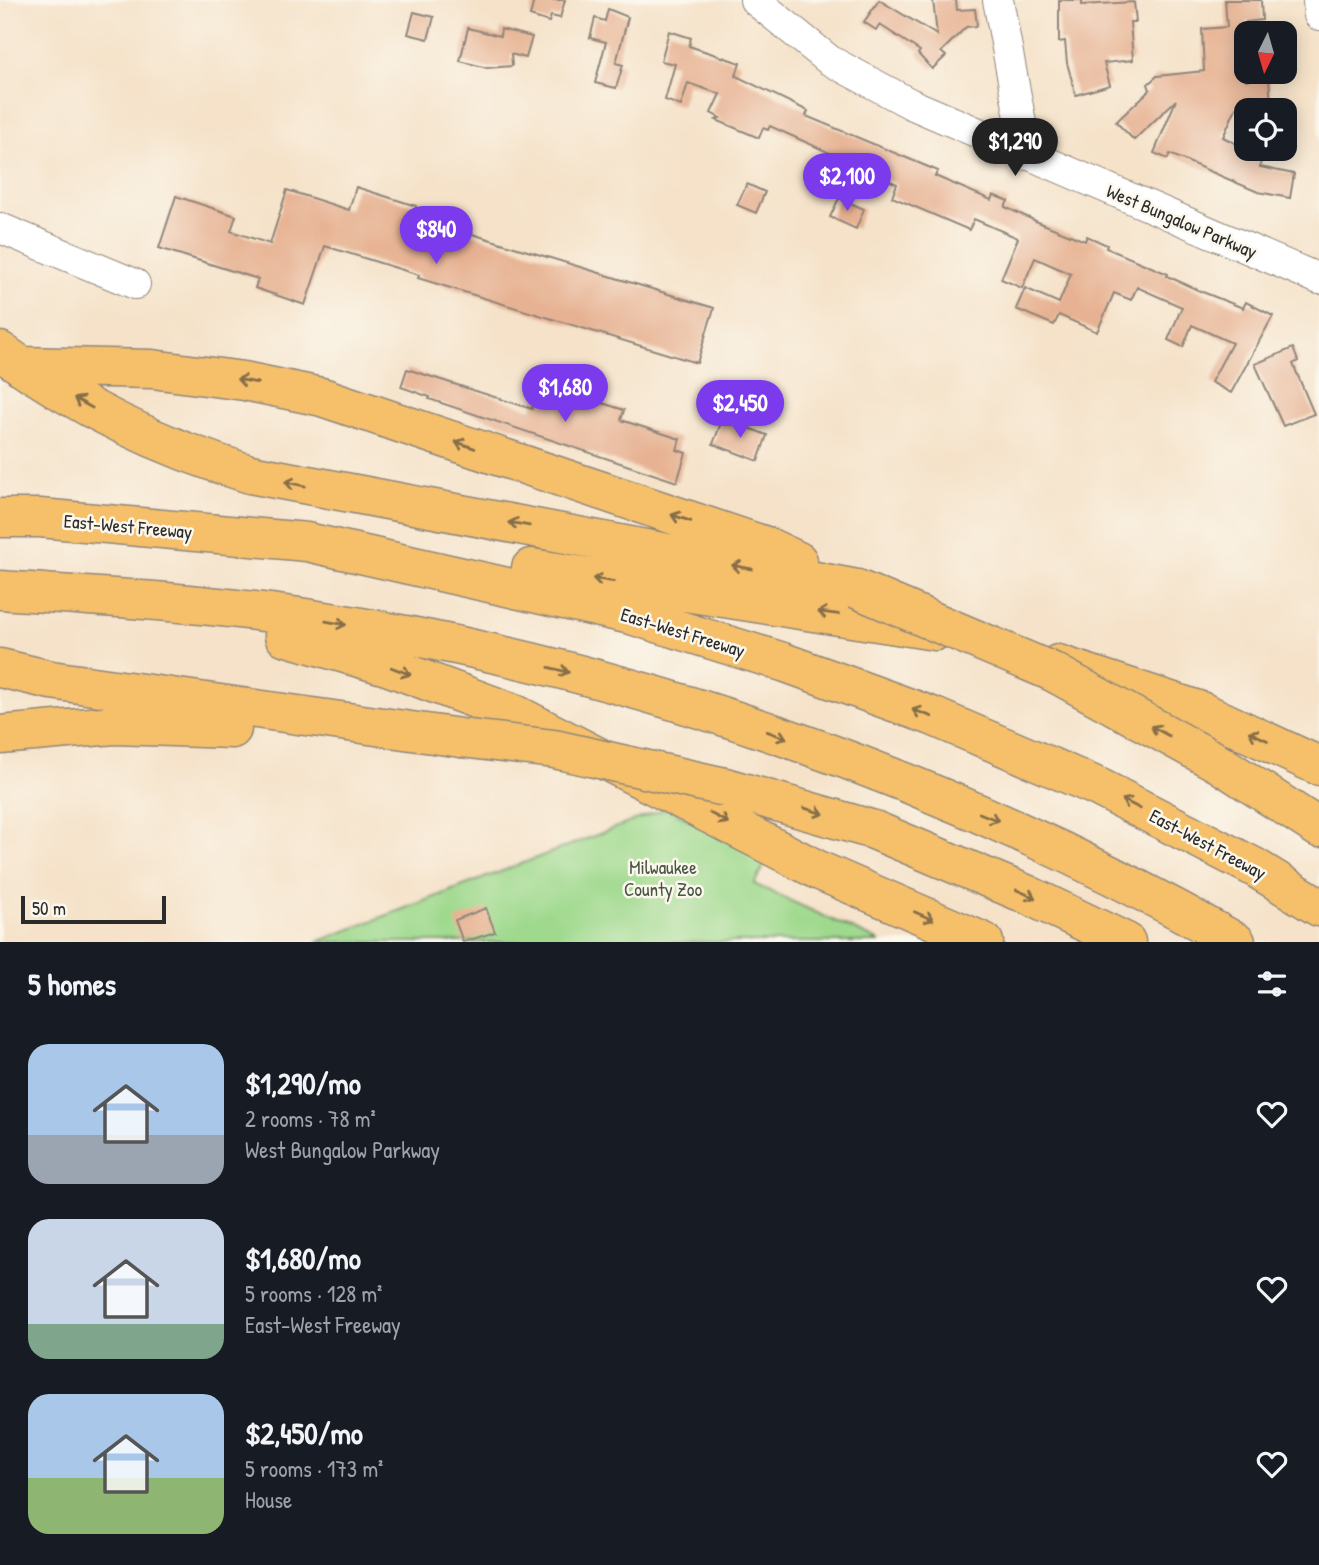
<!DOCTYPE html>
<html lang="en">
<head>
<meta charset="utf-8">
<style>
  :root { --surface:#171b24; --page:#242831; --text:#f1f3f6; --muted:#9ea1a6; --accent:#7c3aed }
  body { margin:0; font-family:"Patrick Hand",sans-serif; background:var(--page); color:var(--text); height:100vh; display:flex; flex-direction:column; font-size:26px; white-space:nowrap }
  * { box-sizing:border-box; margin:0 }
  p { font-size:23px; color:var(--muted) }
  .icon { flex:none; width:38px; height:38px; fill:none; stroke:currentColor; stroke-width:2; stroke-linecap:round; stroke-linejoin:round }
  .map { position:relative; height:942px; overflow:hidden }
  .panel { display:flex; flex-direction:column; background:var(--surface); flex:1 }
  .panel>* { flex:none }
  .needle { width:46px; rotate:185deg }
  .tools { position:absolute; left:1234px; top:21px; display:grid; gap:14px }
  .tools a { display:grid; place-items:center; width:63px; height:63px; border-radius:14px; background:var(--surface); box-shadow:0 4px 18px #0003; font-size:35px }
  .scale { position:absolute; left:21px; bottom:18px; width:145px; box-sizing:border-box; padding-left:7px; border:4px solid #2b2b2b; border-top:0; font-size:19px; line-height:24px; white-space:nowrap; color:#2b2b2b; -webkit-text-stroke:5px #fbf7ec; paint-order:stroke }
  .price { position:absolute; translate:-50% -60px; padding:0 16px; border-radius:24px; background:var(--accent); color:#fff; font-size:23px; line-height:46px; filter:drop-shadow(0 2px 4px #0008) }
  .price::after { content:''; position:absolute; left:50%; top:42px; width:21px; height:16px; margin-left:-10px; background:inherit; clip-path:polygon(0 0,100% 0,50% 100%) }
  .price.selected { background:#222; color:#fff }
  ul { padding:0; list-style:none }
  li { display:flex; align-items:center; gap:21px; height:175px; padding:0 28px }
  li span { display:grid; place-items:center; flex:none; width:196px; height:140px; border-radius:21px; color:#555 }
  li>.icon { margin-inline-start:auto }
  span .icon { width:84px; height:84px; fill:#fffc; stroke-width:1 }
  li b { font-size:30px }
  h2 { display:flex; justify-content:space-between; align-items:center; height:84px; padding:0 28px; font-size:30px }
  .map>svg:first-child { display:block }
  .green { fill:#9fd98d; stroke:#65825c; stroke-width:2 }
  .building { fill:#e7b293 }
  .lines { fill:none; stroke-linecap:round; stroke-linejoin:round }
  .minor-casing { stroke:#90867a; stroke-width:32 }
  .highway-casing { stroke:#90867a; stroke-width:41 }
  .minor { stroke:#fff; stroke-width:30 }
  .highway { stroke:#f6c06b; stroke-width:38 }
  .highway-bridge-casing { stroke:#90867a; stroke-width:41; stroke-linecap:butt }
  .highway-bridge { stroke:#f6c06b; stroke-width:38 }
  .oneway { stroke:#866e48 }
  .labels { text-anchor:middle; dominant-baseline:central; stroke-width:5; stroke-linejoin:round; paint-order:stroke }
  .street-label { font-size:19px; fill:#2b2b2b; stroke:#fbf7ec }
  .park-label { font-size:19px; fill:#485644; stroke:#fbf7ec }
</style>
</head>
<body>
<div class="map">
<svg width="1319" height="942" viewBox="0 0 1319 942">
  <rect width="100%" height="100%" fill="#fbf7ec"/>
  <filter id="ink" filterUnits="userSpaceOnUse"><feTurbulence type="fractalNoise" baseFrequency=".0143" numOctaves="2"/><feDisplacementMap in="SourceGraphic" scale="14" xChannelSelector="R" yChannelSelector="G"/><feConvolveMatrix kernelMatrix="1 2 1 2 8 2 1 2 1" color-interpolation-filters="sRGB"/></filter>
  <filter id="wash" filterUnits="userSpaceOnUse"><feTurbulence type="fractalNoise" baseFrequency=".00686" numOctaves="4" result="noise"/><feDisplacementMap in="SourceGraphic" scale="28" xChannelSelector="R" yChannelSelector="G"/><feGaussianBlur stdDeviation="1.57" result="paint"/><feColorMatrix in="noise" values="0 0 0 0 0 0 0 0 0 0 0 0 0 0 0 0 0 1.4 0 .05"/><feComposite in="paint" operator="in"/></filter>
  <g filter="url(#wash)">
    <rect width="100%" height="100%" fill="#f5e2c9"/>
    <path class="green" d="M667,808L767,860L754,884L880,942H317Z"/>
    <g id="blocks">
      <path class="building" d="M534,0H565L560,18L551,16L549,22L530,16Z
        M879,0L937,35L933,0H956L957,10L975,9L977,26L966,27L941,52L946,56L932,69L918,54L920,51L880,25L876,30L864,22Z
        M1059,0H1082V5L1134,2L1136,22H1130L1133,60L1104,63L1110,85L1076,95L1067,63L1065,41L1059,42Z
        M1225,0H1261L1262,20L1246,22V80L1269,78L1271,105L1236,108L1223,137L1246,149H1262L1260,167L1294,174L1290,198L1258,192L1170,154L1168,159L1154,153L1176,100L1134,140L1116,122L1150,90L1148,84L1157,76L1204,71L1202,29L1227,27Z
        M608,9L628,17L616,63L623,65L616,88L595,83L606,42L590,38L595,18L605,21Z
        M414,12L434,17L428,39L408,34Z
        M468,28L500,36L501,29L532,37L526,58L511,54L512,66L487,68L460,61Z
        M669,31L691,38L689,46L740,63L736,76L808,111L806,116L938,171L935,176L991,200L993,195L1008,201L1005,207L1038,222L1085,241L1087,236L1107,245L1106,248L1168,274L1167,276L1200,291L1243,308L1246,302L1273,316L1231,393L1211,382L1232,343L1192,325L1183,347L1168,340L1182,307L1137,287L1131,300L1114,293L1097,332L1059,315L1054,325L1016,309L1025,288L1059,303L1071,274L1035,258L1022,288L1001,279L1018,238L974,219L969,230L892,197L897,184L850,163L844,177L823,167L830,153L770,126L768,130L763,128L759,138L716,120L720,118L711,113L720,94L688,83L681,106L665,100L675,64L661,61Z
        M747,184L765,192L756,213L737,205Z
        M356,187L416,206L413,216L714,308L697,363L418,278L419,275L325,246L305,305L255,288L258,279L159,248L176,196L236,216L231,231L270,244L287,190L349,210Z
        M839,198L864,209L856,229L830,217Z
        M1293,348L1298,361L1293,364L1314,414L1283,426L1255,364Z
        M407,369L532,409L540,383L624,410L621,420L680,439L677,450L686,453L677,482L429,399L430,397L401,387Z
        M723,418L767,435L758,461L713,444Z
        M486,908L495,932L463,942L455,920Z"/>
    </g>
  </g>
  <g filter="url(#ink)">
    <use href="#blocks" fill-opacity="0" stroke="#90867a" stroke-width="2"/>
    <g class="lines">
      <defs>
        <path id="minor" d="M755,0L829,60L911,104L1319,279
          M998,0L1027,155
          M1318,0L1319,15
          M0,228L135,284"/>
        <path id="highway" d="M0,351C76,406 161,447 250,474L857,589
          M21,366L152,369L244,381L322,397L766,546L798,561
          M0,518H40L307,542L631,615L783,662L932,716L1098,787L1254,867L1319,907
          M531,568L935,631
          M0,590C100,597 200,602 299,617C627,665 948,779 1236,942
          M284,636L387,666L513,713L820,871L984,942
          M1058,664L1201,711L1319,766
          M0,668L51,680L461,738
          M0,735L114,725L232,729
          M1220,764L1319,828
          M725,787L874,830L1026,894L1126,942"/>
      </defs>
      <use href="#minor" class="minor-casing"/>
      <use href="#highway" class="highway-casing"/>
      <use href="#minor" class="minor"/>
      <use href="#highway" class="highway"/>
      <defs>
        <path id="highway-bridge" d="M857,589L1053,672L1220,764
          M461,738L554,749L725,787"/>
      </defs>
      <use href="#highway-bridge" class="highway-bridge-casing"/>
      <use href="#highway-bridge" class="highway-bridge"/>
    </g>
    <defs><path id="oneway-shaft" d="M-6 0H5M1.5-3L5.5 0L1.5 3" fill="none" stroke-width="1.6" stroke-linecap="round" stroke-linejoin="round" transform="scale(1.75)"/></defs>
    <g class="oneway">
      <use href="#oneway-shaft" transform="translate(247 381) rotate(-170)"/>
      <use href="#oneway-shaft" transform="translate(83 403) rotate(-151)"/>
      <use href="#oneway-shaft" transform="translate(465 445) rotate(-161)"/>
      <use href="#oneway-shaft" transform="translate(295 484) rotate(-168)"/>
      <use href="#oneway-shaft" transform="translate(681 518) rotate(-161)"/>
      <use href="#oneway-shaft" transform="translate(519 524) rotate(-170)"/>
      <use href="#oneway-shaft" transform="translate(742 567) rotate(-169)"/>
      <use href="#oneway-shaft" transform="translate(603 580) rotate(-171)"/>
      <use href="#oneway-shaft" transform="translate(828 613) rotate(-172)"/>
      <use href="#oneway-shaft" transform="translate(336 623) rotate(10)"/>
      <use href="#oneway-shaft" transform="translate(559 670) rotate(14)"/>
      <use href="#oneway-shaft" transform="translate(401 671) rotate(21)"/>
      <use href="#oneway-shaft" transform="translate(922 713) rotate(-160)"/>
      <use href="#oneway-shaft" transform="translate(1160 731) rotate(-151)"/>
      <use href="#oneway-shaft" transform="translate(777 735) rotate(20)"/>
      <use href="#oneway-shaft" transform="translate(1258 736) rotate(-155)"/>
      <use href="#oneway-shaft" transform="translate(1131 804) rotate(-153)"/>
      <use href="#oneway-shaft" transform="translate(814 811) rotate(17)"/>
      <use href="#oneway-shaft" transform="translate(989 817) rotate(22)"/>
      <use href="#oneway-shaft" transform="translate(719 818) rotate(28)"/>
      <use href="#oneway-shaft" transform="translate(1026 894) rotate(24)"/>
      <use href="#oneway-shaft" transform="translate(924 916) rotate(24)"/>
    </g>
  </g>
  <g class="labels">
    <g class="street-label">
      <text transform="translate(1182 221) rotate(23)">West Bungalow Parkway</text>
      <text transform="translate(128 526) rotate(5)">East-West Freeway</text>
      <text transform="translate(683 632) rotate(17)">East-West Freeway</text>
      <text transform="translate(1208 844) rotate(28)">East-West Freeway</text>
    </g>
    <g class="park-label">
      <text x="663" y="867">Milwaukee<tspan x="663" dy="22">County Zoo</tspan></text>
    </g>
  </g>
</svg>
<div class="tools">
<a><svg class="needle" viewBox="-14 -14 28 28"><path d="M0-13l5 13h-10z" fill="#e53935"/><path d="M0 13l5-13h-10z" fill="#9ea1a6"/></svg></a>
<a><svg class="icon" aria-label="locate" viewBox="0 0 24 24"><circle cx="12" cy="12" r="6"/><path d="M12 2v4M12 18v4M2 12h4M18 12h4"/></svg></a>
</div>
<div class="scale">50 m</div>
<b class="price selected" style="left:1015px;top:178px">$1,290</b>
<b class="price" style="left:847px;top:213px">$2,100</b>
<b class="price" style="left:436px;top:266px">$840</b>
<b class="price" style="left:565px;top:424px">$1,680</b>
<b class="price" style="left:740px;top:440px">$2,450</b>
</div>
<section class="panel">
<h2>5 homes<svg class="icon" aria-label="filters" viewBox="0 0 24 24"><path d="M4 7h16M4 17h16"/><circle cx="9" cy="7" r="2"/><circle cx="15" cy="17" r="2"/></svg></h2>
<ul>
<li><span style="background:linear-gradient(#a9c7e8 65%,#9aa5b1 0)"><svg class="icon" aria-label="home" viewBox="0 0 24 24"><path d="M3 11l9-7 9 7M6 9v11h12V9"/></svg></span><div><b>$1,290/mo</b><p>2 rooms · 78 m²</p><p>West Bungalow Parkway</p></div><svg class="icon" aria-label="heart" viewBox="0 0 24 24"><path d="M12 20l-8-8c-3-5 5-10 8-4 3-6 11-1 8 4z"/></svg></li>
<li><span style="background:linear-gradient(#c9d6e8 75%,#7fa58c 0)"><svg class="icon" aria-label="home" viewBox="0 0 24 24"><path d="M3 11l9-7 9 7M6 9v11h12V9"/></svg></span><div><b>$1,680/mo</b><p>5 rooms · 128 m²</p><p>East-West Freeway</p></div><svg class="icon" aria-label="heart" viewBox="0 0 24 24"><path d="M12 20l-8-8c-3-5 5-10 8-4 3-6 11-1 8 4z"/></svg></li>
<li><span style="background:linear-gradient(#a9c7e8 60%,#8fb573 0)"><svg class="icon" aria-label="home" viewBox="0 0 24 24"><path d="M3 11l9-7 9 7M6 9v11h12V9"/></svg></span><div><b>$2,450/mo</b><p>5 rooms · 173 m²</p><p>House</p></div><svg class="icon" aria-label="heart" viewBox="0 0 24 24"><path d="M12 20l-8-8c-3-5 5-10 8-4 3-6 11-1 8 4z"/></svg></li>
</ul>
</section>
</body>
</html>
